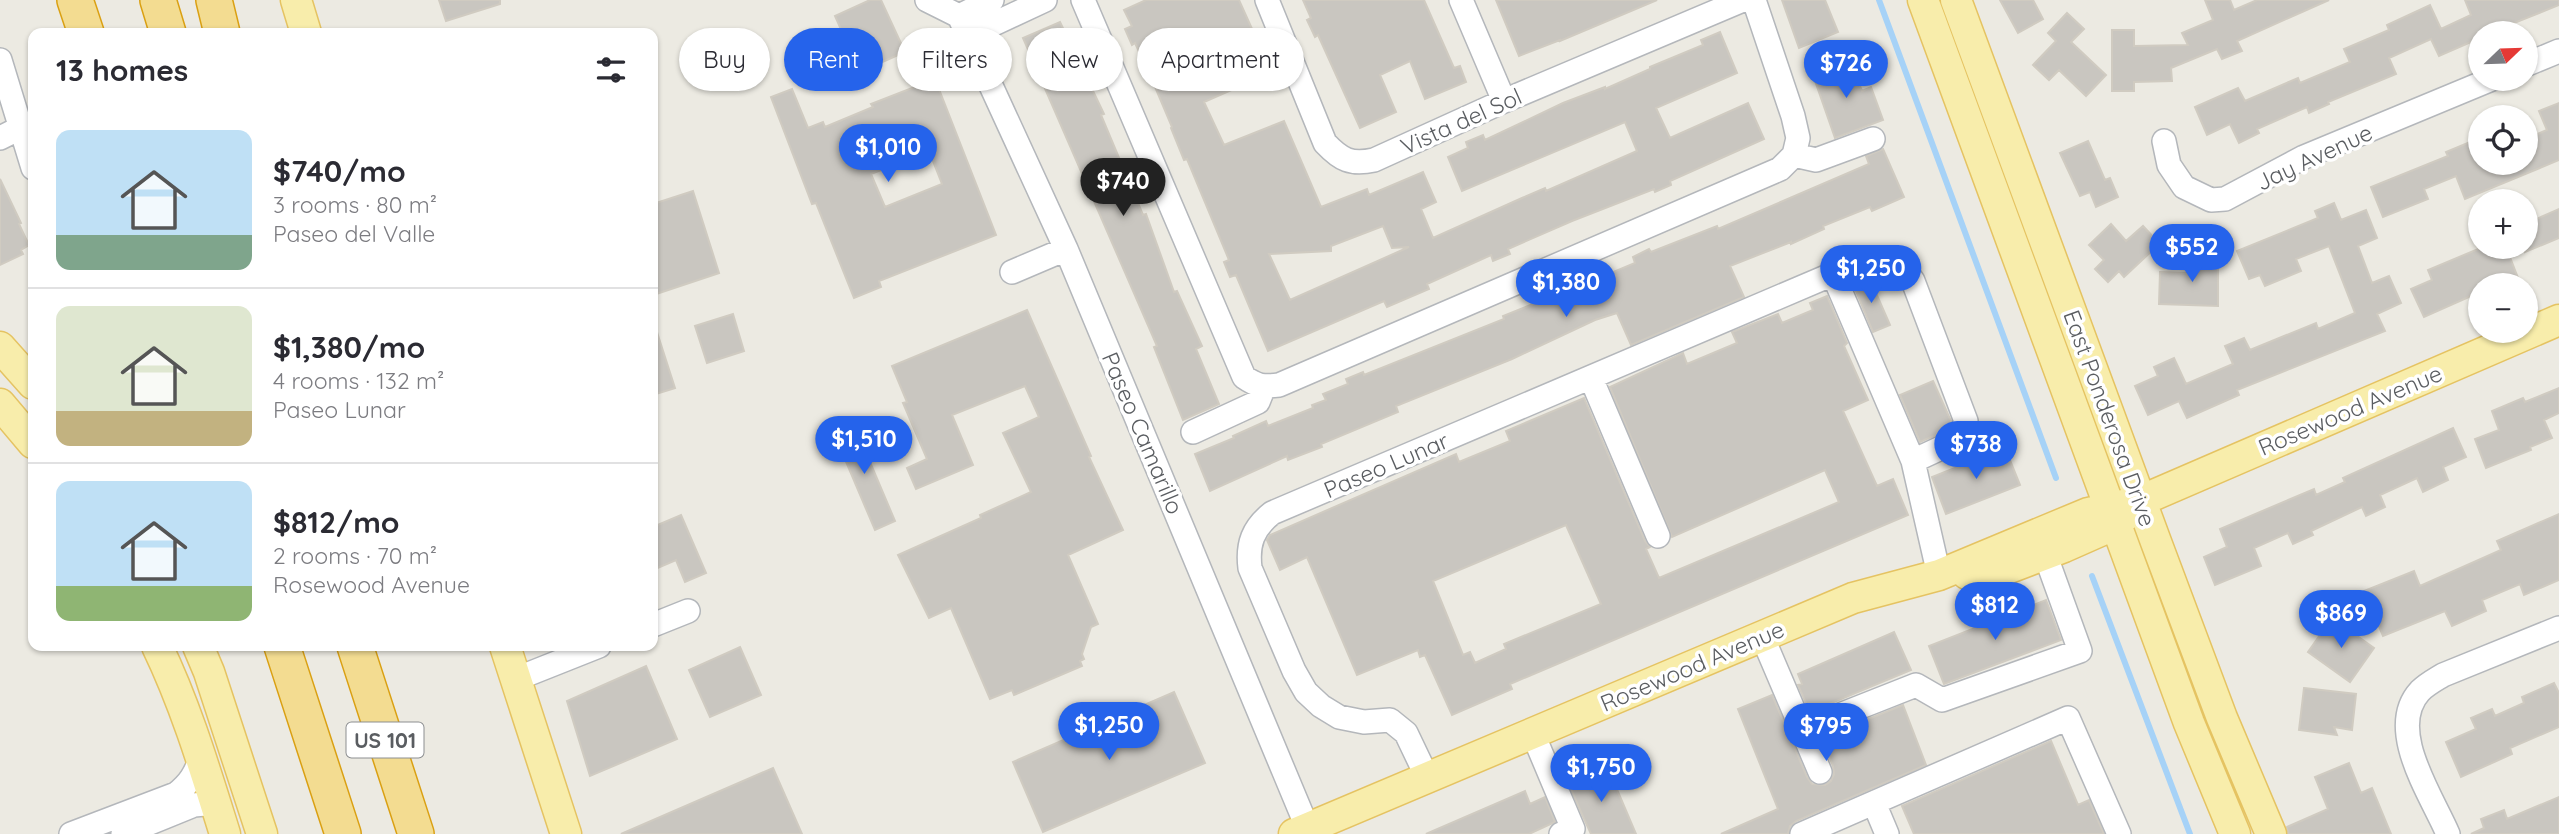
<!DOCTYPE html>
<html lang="en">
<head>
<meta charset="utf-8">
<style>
  :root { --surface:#fff; --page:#f7f7f7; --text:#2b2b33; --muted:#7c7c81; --line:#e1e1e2; --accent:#2563eb }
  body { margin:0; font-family:Quicksand,sans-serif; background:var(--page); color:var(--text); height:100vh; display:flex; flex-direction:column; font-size:26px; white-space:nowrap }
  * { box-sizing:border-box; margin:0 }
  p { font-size:23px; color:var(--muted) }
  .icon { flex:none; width:38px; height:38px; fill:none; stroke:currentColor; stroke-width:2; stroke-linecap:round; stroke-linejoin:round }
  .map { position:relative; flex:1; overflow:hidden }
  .drawer { position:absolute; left:28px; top:28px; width:630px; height:623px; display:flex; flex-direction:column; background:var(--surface); border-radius:14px; box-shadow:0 2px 5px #0004 }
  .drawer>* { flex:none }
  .hud { position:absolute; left:679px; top:28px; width:665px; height:63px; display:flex; gap:14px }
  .needle { width:46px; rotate:67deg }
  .buttons { position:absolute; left:2468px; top:21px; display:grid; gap:14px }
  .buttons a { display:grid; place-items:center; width:70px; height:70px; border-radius:50%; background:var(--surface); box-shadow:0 2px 5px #0004; font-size:35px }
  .price { position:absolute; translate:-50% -60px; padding:0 16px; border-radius:24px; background:var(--accent); color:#fff; font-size:23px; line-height:46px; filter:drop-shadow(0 2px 4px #0008) }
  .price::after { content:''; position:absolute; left:50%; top:42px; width:21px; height:16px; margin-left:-10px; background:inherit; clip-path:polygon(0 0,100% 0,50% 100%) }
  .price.current { background:#222; color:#fff }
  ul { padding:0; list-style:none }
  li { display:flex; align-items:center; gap:21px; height:175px; padding:0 28px }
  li+li { border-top:2px solid var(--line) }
  li span { display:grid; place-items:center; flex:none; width:196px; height:140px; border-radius:14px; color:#555 }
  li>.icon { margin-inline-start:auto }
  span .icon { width:84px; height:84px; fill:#fffc; stroke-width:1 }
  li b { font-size:30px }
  h2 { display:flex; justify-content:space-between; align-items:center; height:84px; padding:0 28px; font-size:30px }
  .pill { padding:0 24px; border-radius:32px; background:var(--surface); box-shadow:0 2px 5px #0004; font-size:24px; line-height:63px }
  .pill.current { background:var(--accent); color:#fff }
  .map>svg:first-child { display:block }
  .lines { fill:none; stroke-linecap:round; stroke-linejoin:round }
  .stream { stroke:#a6d2f7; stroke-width:6 }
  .building { fill:#c9c6c0; stroke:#d0cbc1; stroke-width:2; fill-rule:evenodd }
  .minor-casing { stroke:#b4b7bb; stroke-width:26 }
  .major-casing { stroke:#e5c362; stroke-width:33 }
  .highway-casing { stroke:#daa013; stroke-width:38 }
  .minor { stroke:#fff; stroke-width:23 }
  .major { stroke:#f8edab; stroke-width:30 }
  .highway { stroke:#f3dc91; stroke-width:35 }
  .labels { text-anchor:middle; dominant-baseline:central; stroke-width:7; stroke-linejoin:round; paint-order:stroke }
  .shield { fill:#fff; stroke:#8c8e90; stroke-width:2 }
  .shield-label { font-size:21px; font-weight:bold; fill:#5a5d61 }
  .street-label { font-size:23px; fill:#5a5d61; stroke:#fff }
</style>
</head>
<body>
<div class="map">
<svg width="2559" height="834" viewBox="0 0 2559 834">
  <rect width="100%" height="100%" fill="#eceae2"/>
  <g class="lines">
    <path class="stream" d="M1879,0L2056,478
      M2092,576L2190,834"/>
  </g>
  <path class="building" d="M439,0H500V4L446,21Z
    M870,0H881L905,52L860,72L835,16Z
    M1146,0H1239L1257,40L1260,39L1268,55L1261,58L1268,74L1204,102L1224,145L1284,121L1321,207L1367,189L1369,195L1423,172L1436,202L1421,209L1433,238L1522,198L1545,188L1546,191L1637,151L1625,122L1462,191L1448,157L1468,148L1466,142L1483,135L1485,140L1563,103L1605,87V89L1650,69V67L1703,45L1701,40L1720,32L1737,73L1656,108L1670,138L1748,103L1764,139L1670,181L1671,185L1655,192L1654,189L1572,221L1508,249L1510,254L1493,261L1491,255L1427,284L1429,289L1387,307L1384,301L1268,351L1236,275L1230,277L1224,262L1229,260L1187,159L1184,160L1171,128L1172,127L1153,82L1135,43L1132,45L1125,29L1132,26L1124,10ZM1383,226L1392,248L1409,247L1290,300L1269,254L1331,251V246Z
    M1303,0H1424L1454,68L1460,66L1466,82L1425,99L1410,61L1380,75L1396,112L1360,128L1318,35L1315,37L1307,20L1311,18Z
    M1496,0H1657L1560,41V40L1519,56Z
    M1782,0H1825L1838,32L1799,48Z
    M2000,0H2033L2043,19L2018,33Z
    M2205,0H2230L2234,10L2257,0H2329L2237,41L2242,51L2222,59L2217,49L2171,68L2172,81L2134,82V91H2112V30H2134V46L2188,45L2182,33L2213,20Z
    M2465,0H2559V5L2489,33H2480V38L2439,56L2431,39L2389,58L2396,74L2328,102L2329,104L2309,113L2307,107L2257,129L2259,133L2239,143L2230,124L2207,135L2195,107L2238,88L2245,101L2298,78L2300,83L2350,62L2344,49L2389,30L2387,25L2430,5L2441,29L2471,15Z
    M2067,13L2084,29L2071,42L2106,75L2086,96L2059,70L2049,80L2033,65L2056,41L2048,33Z
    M1060,22L1104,114L1101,115L1143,215L1146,214L1174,292L1177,291L1202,346L1196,349L1219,404L1183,420L1154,347L1157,346L1023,38Z
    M1849,59L1862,91L1871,87L1883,120L1835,138L1813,75Z
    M935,79L996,235L879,281L881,287L854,298L816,203L812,204L771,97L792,89L808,128L823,122L825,127L873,107L871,104ZM929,151L942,184L885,207L871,174Z
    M2559,103V160L2465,199L2456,176L2424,189L2428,199L2383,217L2371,187L2448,156L2446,152L2470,142L2478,163H2525V139L2547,130L2539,111Z
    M2088,141L2105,180L2110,178L2118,197L2096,207L2090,192L2080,196L2060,153Z
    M1883,149L1904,197L1872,211L1870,207L1823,226L1824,229L1791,244V242L1730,266L1744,297L1631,345L1617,313L1595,320L1512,359L1396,406L1398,412L1321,444L1322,447L1288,460L1287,456L1210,491L1195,454L1234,438L1233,436L1266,421L1268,426L1313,408L1312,405L1326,400L1323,394L1348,384L1346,379L1363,372L1364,375L1504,319L1503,316L1556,295L1554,291L1571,283L1573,289L1635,263L1633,257L1649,249L1651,252L1717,226L1718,229L1869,164L1866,156Z
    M0,179L21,223L19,224L29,245L21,250L23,254L0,265Z
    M693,191L719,273L653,295V204Z
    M2334,203L2341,220L2366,210L2377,238L2358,246L2372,283L2389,276L2401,303L2377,314L2385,331L2237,390L2239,395L2187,418L2179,401L2148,415L2135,386L2158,376L2154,367L2174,358L2186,384L2233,364L2225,346L2244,338L2250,350L2316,323L2318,329L2355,313L2329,246L2296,259L2301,271L2265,286L2260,275L2249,279L2237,251L2318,218L2315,211Z
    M2559,209V238L2525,252V224Z
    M2111,224L2126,241L2143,226L2156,240V247L2124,277L2119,271L2108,282L2095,269L2104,260L2089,245Z
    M2483,247H2506L2518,278L2499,285H2480V292L2424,317L2411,289L2432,280L2428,270Z
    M2195,255H2218V306L2159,304L2160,272L2187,273L2194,280Z
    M1869,277L1890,325L1873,332L1853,284Z
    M1827,296L1847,343L1844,346L1868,400L1843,411L1877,486L1893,479L1908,515L1510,684L1512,689L1452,715L1425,655L1420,657L1418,650L1357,675L1307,557L1280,570L1267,540L1270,535L1456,454L1459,462L1510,441L1506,431L1584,398L1645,541L1650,547L1646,549L1659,578L1839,502L1825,470L1672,537L1610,387L1683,353L1687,364L1737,343L1732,332L1778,314L1782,323L1813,310L1810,303ZM1566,525L1601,604L1504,644L1506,649L1475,663L1470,652L1463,655L1433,581Z
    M1027,310L1091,456L1089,457L1123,530L1068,555L1098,624L1091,627L1082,654L1084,659L1080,661L1082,666L1014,695L1012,690L990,699L951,608L929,618L898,555L981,518L980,515L1031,492L1003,433L1039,417L1025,386L952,415L973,465L916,489L907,468L927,459L903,403L907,402L892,366Z
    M733,314L744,351L707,363L695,326Z
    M656,329L675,388L653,395V330Z
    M1933,381L1951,421L1947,430L1920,442L1900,395Z
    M2559,388V413L2544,420L2552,438L2530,447L2531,450L2486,468L2475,439L2499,430L2492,411L2523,398L2525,402Z
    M853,422L895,521L875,530L833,431Z
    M2453,428L2466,457L2443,467L2448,480L2423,492L2417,478L2380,495L2385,507L2366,516L2362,507L2311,531L2313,535L2293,544L2288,533L2254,548L2261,566L2215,585L2204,557L2227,547L2220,529L2314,489L2316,495L2345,482L2343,478Z
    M2005,448L2020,485L1946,514L1932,477Z
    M2559,514V580L2524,595L2520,584L2482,600L2486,611L2452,626L2445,611L2383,636L2364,591L2414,571L2420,586L2501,550L2497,541Z
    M681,515L706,573L685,582L676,560L653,570V527Z
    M2046,600L2061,640L1944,684L1929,646Z
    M2332,618L2374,648L2350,682L2308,652Z
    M1894,632L1911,670L1810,712L1798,685L1802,684L1798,674Z
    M740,647L761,695L710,717L689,670Z
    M646,666L677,739L590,776L567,701Z
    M2554,683L2559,693V727L2510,748L2512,754L2461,777L2446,742L2476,729L2471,718L2492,709L2495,716L2524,703L2522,697Z
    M2304,688L2356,694L2352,730L2334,727L2337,735L2299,730Z
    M1174,692L1205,763L1043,832L1013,762Z
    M1772,695L1807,777L1812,784L1825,785L1831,781L1834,774L1833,766L1821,738L1903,705L1926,765L1796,821L1790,826L1788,834H1721L1778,809L1738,709Z
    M2051,741L2078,805L2089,800L2104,834H1914L1902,806Z
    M2349,763L2361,793L2372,788L2391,834H2288L2287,827L2328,809L2315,777Z
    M1607,766L1636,834H1591L1581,812L1568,782Z
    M773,768L802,834H621Z
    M1525,791L1530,804L1545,797L1555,822L1529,834H1426Z
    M2559,797V834H2471L2484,828L2481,819L2504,810L2507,819Z"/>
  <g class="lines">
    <defs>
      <path id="minor" d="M927,0L959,16
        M1083,0L1244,377C1257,386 1263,387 1279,385L1780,169L1794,155
        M1267,0L1325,143C1341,160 1351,165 1374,160L1504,101L1743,0
        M1461,0L1504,101
        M1754,0L1793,116L1798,138L1794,155
        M959,16L1066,249L1310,834
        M959,16L992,0
        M968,36L1045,0
        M0,60L33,168
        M2525,65L2559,51
        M0,138L20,128
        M2164,141L2169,165L2184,187L2211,200L2225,199L2304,157L2492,79
        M1794,155L1816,160L1873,139
        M1012,272L1066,249
        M1833,274L1913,461L1939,575
        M1591,378L1658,536
        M1193,432L1258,402L1264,387
        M653,625L688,611
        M1762,636L1820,772
        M516,679L599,646
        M1802,730L1916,685L1942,700L2080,651L2045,554
        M1533,734L1573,829L1561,834
        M1427,777L1406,733L1390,720L1364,722L1339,717L1321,706L1306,692L1294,671L1250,568C1247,544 1253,528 1272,513L1833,274C1866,263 1891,245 1913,281L1966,421L1958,440L1913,461
        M1874,803L1887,834
        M71,834L176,794C190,783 195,774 201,758
        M123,834L194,805L205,804L216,806
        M1802,834L2068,718L2119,834
        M2448,834C2432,796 2385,729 2420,691C2427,684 2435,680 2443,675L2559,628"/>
      <path id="major" d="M296,0L306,33
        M1923,0L2189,723L2235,834
        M1956,0L2156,542L2222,718L2271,834
        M0,347L33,384
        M0,404L33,443
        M1967,574L1996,573L2064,547L2116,524L2130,511
        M157,646C186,706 205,770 225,834
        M198,646L209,672L262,834
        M505,646L566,834
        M1294,834L1853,598L1939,575L2088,513L2140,501L2559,320"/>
      <path id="highway" d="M75,0L86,33
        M158,0L168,33
        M214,0L222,33
        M282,646L343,834
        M355,646L416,834"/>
    </defs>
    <use href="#minor" class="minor-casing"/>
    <use href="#major" class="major-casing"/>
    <use href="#highway" class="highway-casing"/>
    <use href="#minor" class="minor"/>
    <use href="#major" class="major"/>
    <use href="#highway" class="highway"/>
  </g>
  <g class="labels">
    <rect class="shield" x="346.5" y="722.5" width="77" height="35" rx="5"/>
    <g class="shield-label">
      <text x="385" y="740">US 101</text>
    </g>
    <g class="street-label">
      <text transform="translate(1461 121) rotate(-24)">Vista del Sol</text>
      <text transform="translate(2314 157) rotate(-25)">Jay Avenue</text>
      <text transform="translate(2350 410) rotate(-23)">Rosewood Avenue</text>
      <text transform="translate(2110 418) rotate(70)">East Ponderosa Drive</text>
      <text transform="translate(1143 433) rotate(67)">Paseo Camarillo</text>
      <text transform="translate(1386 465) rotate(-23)">Paseo Lunar</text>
      <text transform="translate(1692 666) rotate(-23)">Rosewood Avenue</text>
    </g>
  </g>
</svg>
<div class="buttons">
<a><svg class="needle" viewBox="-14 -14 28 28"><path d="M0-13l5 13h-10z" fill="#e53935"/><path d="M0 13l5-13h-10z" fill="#7c7c81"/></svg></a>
<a><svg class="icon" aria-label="locate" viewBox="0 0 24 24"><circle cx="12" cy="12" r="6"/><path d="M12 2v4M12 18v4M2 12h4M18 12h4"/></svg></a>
<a>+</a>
<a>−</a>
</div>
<b class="price" style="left:1846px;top:100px">$726</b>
<b class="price" style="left:888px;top:184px">$1,010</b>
<b class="price current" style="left:1123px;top:218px">$740</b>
<b class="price" style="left:2192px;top:284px">$552</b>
<b class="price" style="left:1871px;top:305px">$1,250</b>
<b class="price" style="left:1566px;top:319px">$1,380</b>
<b class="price" style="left:864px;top:476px">$1,510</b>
<b class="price" style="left:1976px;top:481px">$738</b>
<b class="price" style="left:1995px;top:642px">$812</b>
<b class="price" style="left:2341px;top:650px">$869</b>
<b class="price" style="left:1109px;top:762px">$1,250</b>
<b class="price" style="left:1826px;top:763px">$795</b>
<b class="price" style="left:1601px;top:804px">$1,750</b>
<div class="hud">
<a class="pill">Buy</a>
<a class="pill current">Rent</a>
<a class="pill">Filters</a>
<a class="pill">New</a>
<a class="pill">Apartment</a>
</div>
<section class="drawer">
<h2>13 homes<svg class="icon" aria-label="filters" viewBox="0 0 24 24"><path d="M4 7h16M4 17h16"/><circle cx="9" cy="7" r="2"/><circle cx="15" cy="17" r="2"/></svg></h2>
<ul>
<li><span style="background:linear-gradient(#bfe0f5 75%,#7fa58c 0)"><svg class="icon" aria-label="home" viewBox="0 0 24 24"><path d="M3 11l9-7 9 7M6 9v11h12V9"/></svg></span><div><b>$740/mo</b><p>3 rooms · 80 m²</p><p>Paseo del Valle</p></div></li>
<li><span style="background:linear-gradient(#dfe7d0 75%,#c2b280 0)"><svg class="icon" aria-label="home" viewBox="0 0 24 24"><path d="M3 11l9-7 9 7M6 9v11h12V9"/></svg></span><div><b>$1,380/mo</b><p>4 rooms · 132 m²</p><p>Paseo Lunar</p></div></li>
<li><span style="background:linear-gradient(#bfe0f5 75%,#8fb573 0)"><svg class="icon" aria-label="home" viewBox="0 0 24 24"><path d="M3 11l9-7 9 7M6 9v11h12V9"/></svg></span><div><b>$812/mo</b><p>2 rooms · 70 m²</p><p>Rosewood Avenue</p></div></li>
</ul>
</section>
</div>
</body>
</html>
